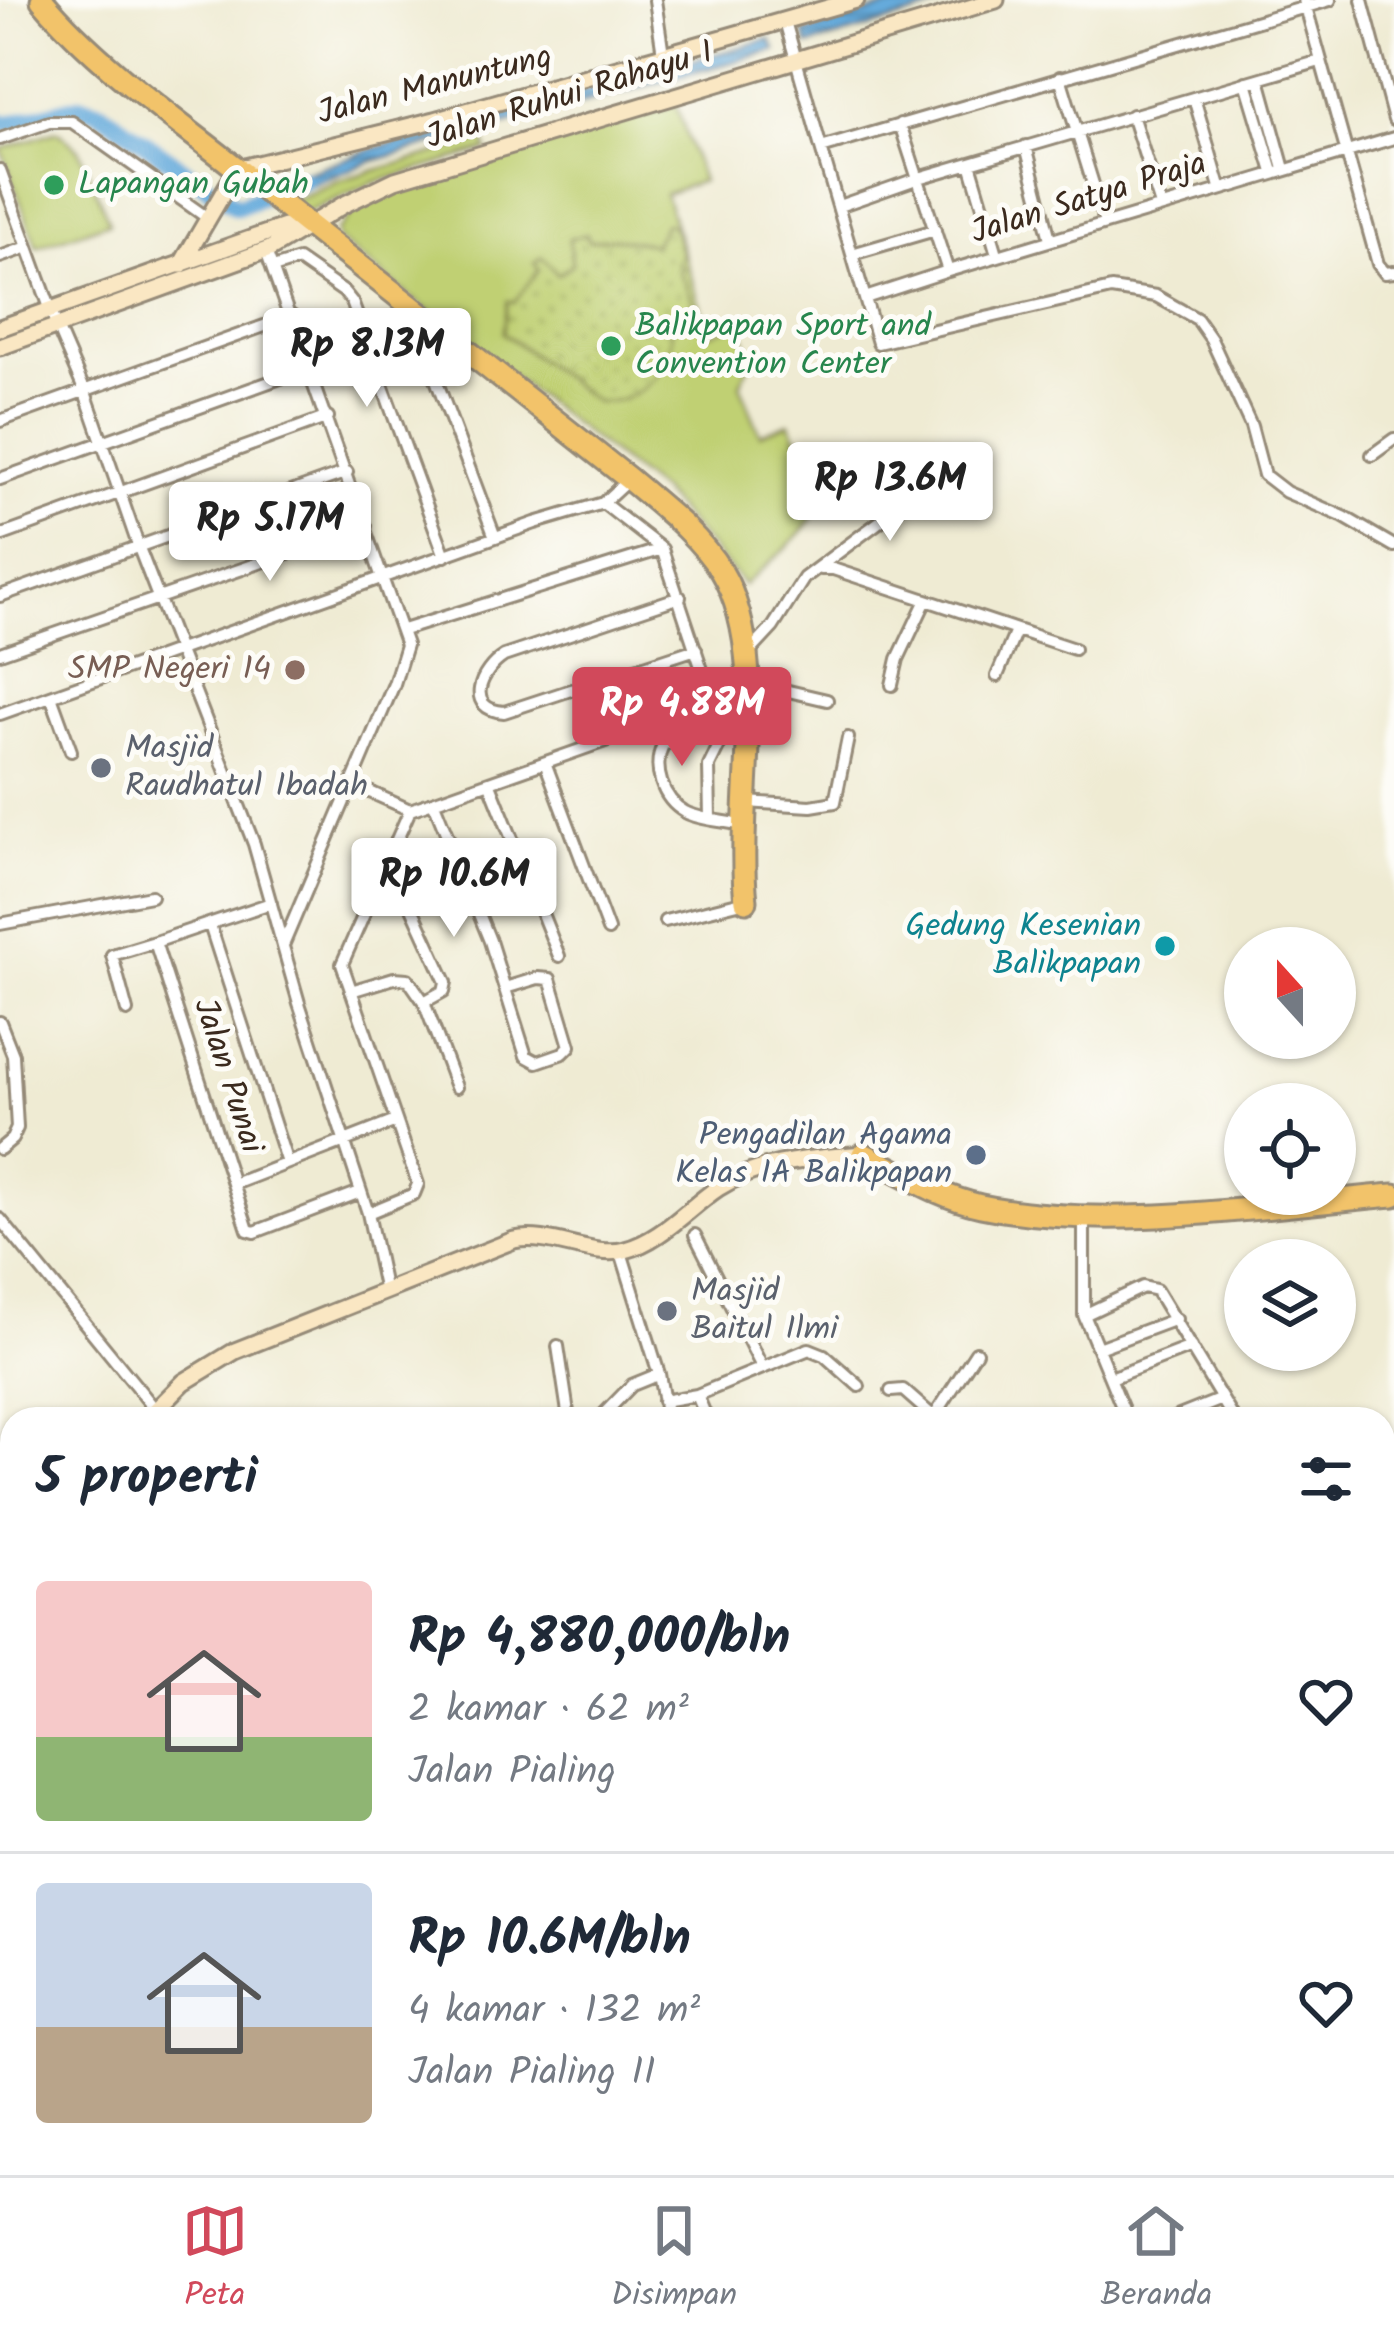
<!DOCTYPE html>
<html lang="id">
<head>
<meta charset="utf-8">
<style>
  :root { --surface:#fff; --page:#f6f6f7; --text:#1f2937; --muted:#747a83; --line:#e0e1e3; --accent:#d1495b }
  body { margin:0; font-family:Kalam,sans-serif; background:var(--page); color:var(--text); height:100vh; display:flex; flex-direction:column; font-size:45px; white-space:nowrap }
  * { box-sizing:border-box; margin:0 }
  p { font-size:39px; color:var(--muted) }
  .icon { flex:none; width:66px; height:66px; fill:none; stroke:currentColor; stroke-width:2; stroke-linecap:round; stroke-linejoin:round }
  .map { position:relative; flex:1; overflow:hidden }
  .side { position:absolute; left:0px; top:1407px; width:1395px; height:768px; display:flex; flex-direction:column; background:var(--surface); border-radius:36px 36px 0 0; box-shadow:0 3px 9px #0004 }
  .side>* { flex:none }
  .needle { width:78px; rotate:339deg }
  .buttons { position:absolute; left:1224px; top:927px; display:grid; gap:24px }
  .buttons a { display:grid; place-items:center; width:132px; height:132px; border-radius:50%; background:var(--surface); box-shadow:0 3px 9px #0004; font-size:60px }
  .price { position:absolute; translate:-50% -102px; padding:0 27px; border-radius:12px; background:#fff; color:#222; font-size:39px; line-height:78px; filter:drop-shadow(0 3px 6px #0008) }
  .price::after { content:''; position:absolute; left:50%; top:72px; width:36px; height:27px; margin-left:-18px; background:inherit; clip-path:polygon(0 0,100% 0,50% 100%) }
  .price.on { background:var(--accent); color:#fff }
  ul { padding:0; list-style:none }
  li { display:flex; align-items:center; gap:36px; height:300px; padding:0 36px }
  li+li { border-top:3px solid var(--line) }
  li span { display:grid; place-items:center; flex:none; width:336px; height:240px; border-radius:12px; color:#555 }
  li>.icon { margin-inline-start:auto }
  span .icon { width:144px; height:144px; fill:#fffc; stroke-width:1 }
  li b { font-size:51px }
  h2 { display:flex; justify-content:space-between; align-items:center; height:144px; padding:0 36px; font-size:51px }
  .tab-bar { display:flex; justify-content:space-around; align-items:center; height:168px; border-top:3px solid var(--line); background:var(--surface); font-size:33px; color:var(--muted) }
  .tab-bar a { display:grid; justify-items:center; gap:6px }
  .tab-bar .on { color:var(--accent) }
  .map>svg:first-child { display:block }
  .grass { fill:#c0d073; stroke:#7e7d48; stroke-width:3 }
  .park { fill:url(#park-dots); stroke:#7e7d48; stroke-width:3 }
  .water { fill:url(#water-rules); stroke:#506a7c; stroke-width:3 }
  .lines { fill:none; stroke-linecap:round; stroke-linejoin:round }
  .river { stroke:#65aadb; stroke-width:18 }
  .street-casing { stroke:#958a78; stroke-width:16 }
  .secondary-casing { stroke:#958a78; stroke-width:21 }
  .highway-casing { stroke:#958a78; stroke-width:27 }
  .street { stroke:#fff; stroke-width:10 }
  .secondary { stroke:#fae7c3; stroke-width:15 }
  .highway { stroke:#f2c36a; stroke-width:21 }
  .leisure-dot { fill:#2e9e5b; stroke:#fdfcf7; stroke-width:4.5 }
  .education-dot { fill:#8d6e63; stroke:#fdfcf7; stroke-width:4.5 }
  .worship-dot { fill:#6b7280; stroke:#fdfcf7; stroke-width:4.5 }
  .culture-dot { fill:#0f9aa8; stroke:#fdfcf7; stroke-width:4.5 }
  .service-dot { fill:#5c6f8a; stroke:#fdfcf7; stroke-width:4.5 }
  .labels { text-anchor:middle; dominant-baseline:central; stroke-width:10; stroke-linejoin:round; paint-order:stroke }
  .street-label { font-size:33px; fill:#3b2a1e; stroke:#fdfcf7 }
  .leisure-label { font-size:33px; fill:#27864d; stroke:#fdfcf7; text-anchor:start }
  .education-label { font-size:33px; fill:#785e54; stroke:#fdfcf7; text-anchor:end }
  .worship-label { font-size:33px; fill:#5b616d; stroke:#fdfcf7; text-anchor:start }
  .culture-label { font-size:33px; fill:#0d838f; stroke:#fdfcf7; text-anchor:end }
  .service-label { font-size:33px; fill:#4e5e75; stroke:#fdfcf7; text-anchor:end }
</style>
</head>
<body>
<div class="map">
<svg width="1394" height="2175" viewBox="0 0 1394 2175">
  <defs>
    <pattern id="park-dots" width="8" height="8" patternUnits="userSpaceOnUse" patternTransform="scale(3)"><rect width="8" height="8" fill="#c0d073"/><path d="M2 2h.1M6 6h.1" fill="none" stroke="#a6b363" stroke-width="1.8" stroke-linecap="round"/></pattern>
    <pattern id="water-rules" width="6" height="5" patternUnits="userSpaceOnUse" patternTransform="scale(3)"><rect width="6" height="5" fill="#65aadb"/><path d="M0 2.5h6" fill="none" stroke="#548bb1"/></pattern>
  </defs>
  <rect width="100%" height="100%" fill="#fdfcf7"/>
  <filter id="ink" filterUnits="userSpaceOnUse"><feTurbulence type="fractalNoise" baseFrequency=".00833" numOctaves="2"/><feDisplacementMap in="SourceGraphic" scale="24" xChannelSelector="R" yChannelSelector="G"/><feConvolveMatrix kernelMatrix="1 2 1 2 8 2 1 2 1" color-interpolation-filters="sRGB"/></filter>
  <filter id="wash" filterUnits="userSpaceOnUse"><feTurbulence type="fractalNoise" baseFrequency=".004" numOctaves="4" result="noise"/><feDisplacementMap in="SourceGraphic" scale="48" xChannelSelector="R" yChannelSelector="G"/><feGaussianBlur stdDeviation="2.7" result="paint"/><feColorMatrix in="noise" values="0 0 0 0 0 0 0 0 0 0 0 0 0 0 0 0 0 1.4 0 .05"/><feComposite in="paint" operator="in"/></filter>
  <g filter="url(#wash)">
    <rect width="100%" height="100%" fill="#efebd3"/>
    <path class="grass" d="M676,105L702,181L665,194L709,334L739,324L752,358L740,384L760,434L790,423C799,444 817,471 820,493C824,523 765,565 744,585L661,492L338,240L336,232L354,210L386,191Z
      M57,131L79,149L109,222L37,247L1,149Z
      M484,140L487,150L372,183L303,214L286,203L340,180Z"/>
    <path class="park" d="M665,223L673,226L682,255L677,263L683,268L680,273L699,314L672,324C673,368 642,404 596,402L503,333L508,301L514,303L539,269L534,263L542,257L558,275L572,264L569,239L587,234L589,241L615,238L654,244Z"/>
    <path class="water" d="M911,0H964L808,46L804,33Z
      M770,39L776,50L373,161L306,186L302,174L376,148Z"/>
    <g class="lines">
      <path class="river" d="M0,123L9,124L79,106L99,111L237,207L304,180"/>
    </g>
  </g>
  <g filter="url(#ink)">
    <g class="lines">
      <defs>
        <path id="street" d="M655,0L663,54
          M1304,0L1378,264L1385,273L1394,272
          M1362,0L1394,120
          M785,21L821,148L1330,0
          M1060,77L1105,223
          M1259,79L1284,169
          M1246,82L1273,172
          M1194,98L1220,187
          M1132,115L1161,206
          M900,124L948,271L1394,138
          M0,139L49,122H72L209,219
          M1026,146L1050,239
          M821,148L878,343L1111,289L1156,296L1197,319L1211,339L1251,426L1264,475L1286,492L1344,517L1394,546
          M970,163L997,254
          M0,170L57,327L85,392L139,548L254,844L299,1003L368,1213L385,1292
          M839,206L919,178L1320,61
          M266,251L406,645L394,684L284,943
          M852,254L935,230
          M0,257L28,247
          M273,268L298,260L344,292L352,302L445,556
          M865,298L948,271
          M362,329L392,328L415,344L432,369L495,537
          M0,421L292,316
          M1372,455L1394,439
          M0,479L311,367
          M0,536L328,417
          M821,569H833L1074,649
          M0,596L347,472
          M680,597L504,656C480,671 464,709 504,712L696,649
          M403,630L662,549
          M0,653L366,526
          M747,655L773,627L804,578L930,484
          M997,676L1016,631
          M750,682L827,700
          M892,685L898,659L926,600
          M51,696L71,751
          M713,703H748
          M0,714L535,523L603,503L629,479
          M546,765L608,930
          M352,784L410,810L713,703L662,549L603,503
          M490,784L559,956
          M746,802L811,806L835,802L848,738
          M434,803L490,941L526,1056L537,1062L563,1053L570,1046L550,979L538,978L505,988
          M710,818L709,766L728,727
          M742,825C725,821 700,820 685,812C662,799 652,768 663,745L677,739L746,725
          M390,860L446,982L444,991L424,1002
          M271,903L155,942L248,1230L255,1232L360,1192
          M665,921L746,901
          M0,924L151,896
          M210,925L287,1163
          M351,991L394,978L408,979L424,1002L456,1087
          M127,1011L112,955L155,942
          M0,1022L13,1055L17,1128L12,1139L0,1149
          M234,1184L396,1121
          M368,1213L414,1194L418,1184L342,964L410,810
          M1084,1216V1315L1127,1419
          M0,1219L154,1408
          M695,1235L761,1365
          M621,1252L659,1374L667,1419
          M1084,1315L1143,1287L1156,1290L1222,1399L1172,1419
          M558,1346L569,1419
          M1098,1348L1176,1319
          M1111,1378L1191,1347
          M891,1391L903,1390L936,1419
          M1222,1399L1234,1419
          M663,1401L697,1395
          M934,1417L976,1352
          M599,1419L632,1385L659,1374
          M707,1419L697,1395L809,1349L824,1355L859,1386
          M0,1961L12,1978
          M0,2067L12,2097
          M0,2151L12,2146
          M39,2163L44,2175
          M99,2163L104,2175
          M734,2175L739,2163
          M844,2175L845,2163"/>
        <path id="secondary" d="M181,265L237,169L435,120L856,0
          M0,328L284,227H307
          M0,347L270,249L343,205L395,180L996,0
          M147,1419L184,1382L235,1351L514,1240C551,1232 593,1259 625,1250C661,1241 688,1208 718,1188C762,1160 812,1159 863,1154
          M0,1729L12,1708"/>
        <path id="highway" d="M42,0C96,64 169,115 235,167C366,271 498,375 629,479C662,507 698,534 721,571C772,655 735,803 746,901
          M863,1154C901,1172 938,1197 981,1206C1107,1232 1265,1206 1394,1195"/>
      </defs>
      <use href="#street" class="street-casing"/>
      <use href="#secondary" class="secondary-casing"/>
      <use href="#highway" class="highway-casing"/>
      <use href="#street" class="street"/>
      <use href="#secondary" class="secondary"/>
      <use href="#highway" class="highway"/>
    </g>
  </g>
  <g class="leisure-dot">
    <circle cx="54" cy="185" r="12"/>
    <circle cx="611" cy="346" r="12"/>
  </g>
  <circle class="education-dot" cx="295" cy="670" r="12"/>
  <g class="worship-dot">
    <circle cx="101" cy="768" r="12"/>
    <circle cx="667" cy="1311" r="12"/>
  </g>
  <circle class="culture-dot" cx="1165" cy="946" r="12"/>
  <circle class="service-dot" cx="976" cy="1155" r="12"/>
  <g class="labels">
    <g class="street-label">
      <text transform="translate(435 86) rotate(-14)">Jalan Manuntung</text>
      <text transform="translate(570 96) rotate(-17)">Jalan Ruhui Rahayu I</text>
      <text transform="translate(1089 199) rotate(-17)">Jalan Satya Praja</text>
      <text transform="translate(227 1076) rotate(72)">Jalan Punai</text>
    </g>
    <g class="leisure-label">
      <text x="78" y="185">Lapangan Gubah</text>
      <text x="635" y="327">Balikpapan Sport and<tspan x="635" dy="38">Convention Center</tspan></text>
    </g>
    <g class="education-label">
      <text x="271" y="670">SMP Negeri 14</text>
    </g>
    <g class="worship-label">
      <text x="125" y="749">Masjid<tspan x="125" dy="38">Raudhatul Ibadah</tspan></text>
      <text x="691" y="1292">Masjid<tspan x="691" dy="38">Baitul Ilmi</tspan></text>
    </g>
    <g class="culture-label">
      <text x="1141" y="927">Gedung Kesenian<tspan x="1141" dy="38">Balikpapan</tspan></text>
    </g>
    <g class="service-label">
      <text x="952" y="1136">Pengadilan Agama<tspan x="952" dy="38">Kelas IA Balikpapan</tspan></text>
    </g>
  </g>
</svg>
<div class="buttons">
<a><svg class="needle" viewBox="-14 -14 28 28"><path d="M0-13l5 13h-10z" fill="#e53935"/><path d="M0 13l5-13h-10z" fill="#747a83"/></svg></a>
<a><svg class="icon" aria-label="locate" viewBox="0 0 24 24"><circle cx="12" cy="12" r="6"/><path d="M12 2v4M12 18v4M2 12h4M18 12h4"/></svg></a>
<a><svg class="icon" aria-label="layers" viewBox="0 0 24 24"><path d="M12 4l9 5-9 5-9-5zM3 14l9 5 9-5"/></svg></a>
</div>
<b class="price" style="left:367px;top:410px">Rp 8.13M</b>
<b class="price" style="left:890px;top:544px">Rp 13.6M</b>
<b class="price" style="left:270px;top:584px">Rp 5.17M</b>
<b class="price on" style="left:682px;top:769px">Rp 4.88M</b>
<b class="price" style="left:454px;top:940px">Rp 10.6M</b>
<section class="side">
<h2>5 properti<svg class="icon" aria-label="filters" viewBox="0 0 24 24"><path d="M4 7h16M4 17h16"/><circle cx="9" cy="7" r="2"/><circle cx="15" cy="17" r="2"/></svg></h2>
<ul>
<li><span style="background:linear-gradient(#f6c9c9 65%,#8fb573 0)"><svg class="icon" aria-label="home" viewBox="0 0 24 24"><path d="M3 11l9-7 9 7M6 9v11h12V9"/></svg></span><div><b>Rp 4,880,000/bln</b><p>2 kamar · 62 m²</p><p>Jalan Pialing</p></div><svg class="icon" aria-label="heart" viewBox="0 0 24 24"><path d="M12 20l-8-8c-3-5 5-10 8-4 3-6 11-1 8 4z"/></svg></li>
<li><span style="background:linear-gradient(#c9d6e8 60%,#b9a48a 0)"><svg class="icon" aria-label="home" viewBox="0 0 24 24"><path d="M3 11l9-7 9 7M6 9v11h12V9"/></svg></span><div><b>Rp 10.6M/bln</b><p>4 kamar · 132 m²</p><p>Jalan Pialing II</p></div><svg class="icon" aria-label="heart" viewBox="0 0 24 24"><path d="M12 20l-8-8c-3-5 5-10 8-4 3-6 11-1 8 4z"/></svg></li>
</ul>
</section>
</div>
<nav class="tab-bar">
<a class="on"><svg class="icon" aria-label="map" viewBox="0 0 24 24"><path d="M3 6l6-2 6 2 6-2v14l-6 2-6-2-6 2zM9 4v14M15 6v14"/></svg>Peta</a>
<a><svg class="icon" aria-label="saved" viewBox="0 0 24 24"><path d="M7 4h10v16l-5-4-5 4z"/></svg>Disimpan</a>
<a><svg class="icon" aria-label="home" viewBox="0 0 24 24"><path d="M3 11l9-7 9 7M6 9v11h12V9"/></svg>Beranda</a>
</nav>
</body>
</html>
